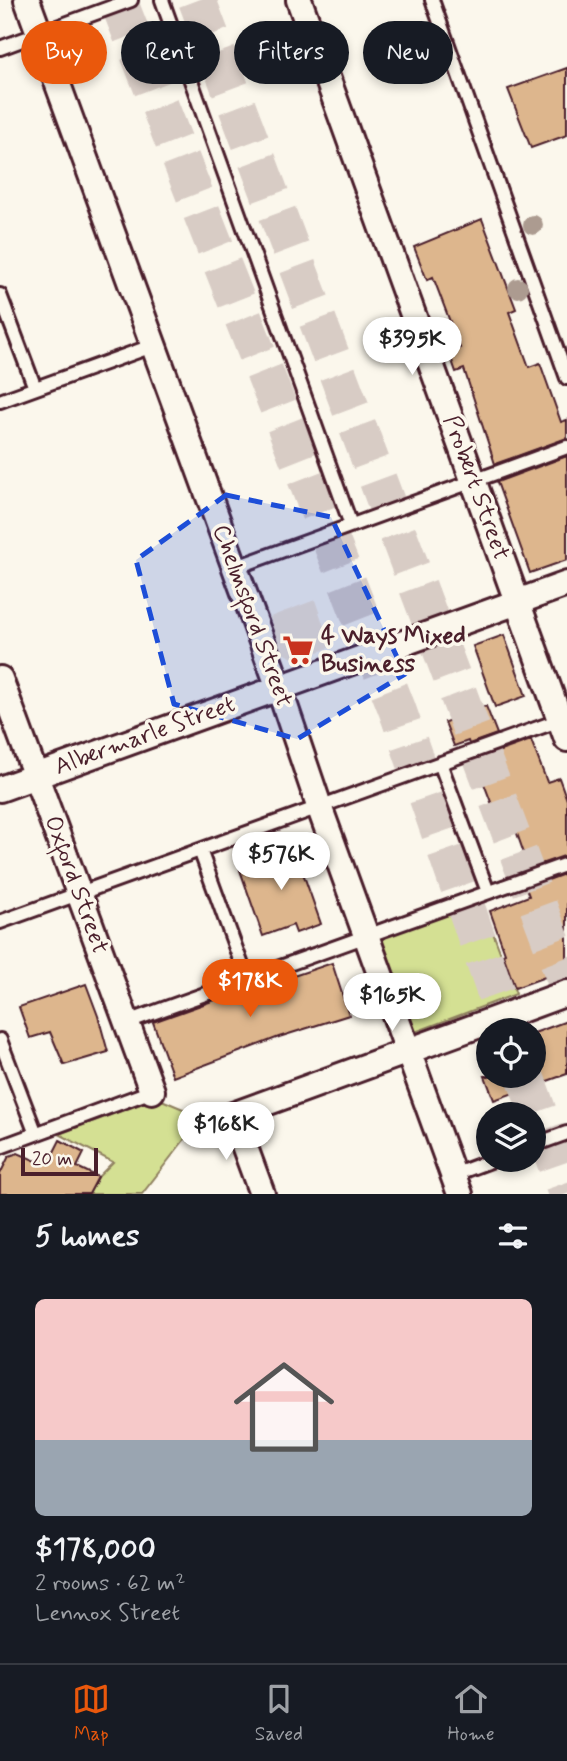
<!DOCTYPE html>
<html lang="en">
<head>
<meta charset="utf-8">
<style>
  :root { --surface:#171b24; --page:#242831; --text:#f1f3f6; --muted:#9ea1a6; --line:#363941; --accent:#ea580c }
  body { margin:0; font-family:Mynerve,sans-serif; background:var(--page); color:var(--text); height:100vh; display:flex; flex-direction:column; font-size:26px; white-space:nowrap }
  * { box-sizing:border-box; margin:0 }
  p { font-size:23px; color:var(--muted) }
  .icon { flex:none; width:38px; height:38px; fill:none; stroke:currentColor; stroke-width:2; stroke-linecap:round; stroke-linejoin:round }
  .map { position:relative; height:1194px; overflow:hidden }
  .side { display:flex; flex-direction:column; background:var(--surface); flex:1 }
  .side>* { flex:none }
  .hud { position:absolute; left:21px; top:21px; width:525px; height:63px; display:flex; gap:14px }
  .tools { position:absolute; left:476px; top:1018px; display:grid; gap:14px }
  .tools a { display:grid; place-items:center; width:70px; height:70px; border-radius:50%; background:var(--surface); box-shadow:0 4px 10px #0003; font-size:35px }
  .scale { position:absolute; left:21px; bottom:18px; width:77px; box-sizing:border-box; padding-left:7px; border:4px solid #4a1f2b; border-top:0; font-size:19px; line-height:24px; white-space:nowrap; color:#4a1f2b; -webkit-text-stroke:5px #fbf7ec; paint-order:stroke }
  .price { position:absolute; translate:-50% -60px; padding:0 16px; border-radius:24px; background:#fff; color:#222; font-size:23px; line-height:46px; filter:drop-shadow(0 2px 4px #0008) }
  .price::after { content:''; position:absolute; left:50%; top:42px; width:21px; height:16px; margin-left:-10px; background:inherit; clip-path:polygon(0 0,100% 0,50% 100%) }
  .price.selected { background:var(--accent); color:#fff }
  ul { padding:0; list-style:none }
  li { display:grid; align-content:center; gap:14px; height:371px; padding:0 35px }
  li+li { border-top:2px solid var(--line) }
  li span { display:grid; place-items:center; height:217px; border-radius:10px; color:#555 }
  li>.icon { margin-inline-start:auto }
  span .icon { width:126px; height:126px; fill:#fffc; stroke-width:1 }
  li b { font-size:30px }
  h2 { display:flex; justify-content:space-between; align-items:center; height:84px; padding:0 35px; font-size:30px }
  .chip { padding:0 24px; border-radius:32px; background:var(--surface); box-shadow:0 4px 10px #0003; font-size:24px; line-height:63px }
  .chip.selected { background:var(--accent); color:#fff }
  .tabs { display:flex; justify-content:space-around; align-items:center; height:98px; border-top:2px solid var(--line); background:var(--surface); font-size:19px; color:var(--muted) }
  .tabs a { display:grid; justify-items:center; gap:4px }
  .tabs .selected { color:var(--accent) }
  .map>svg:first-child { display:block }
  .built { fill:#f2e4d0 }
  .green { fill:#d4e093; stroke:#8f805f; stroke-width:2 }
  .building { fill:#ddb68d; stroke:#4a1f2b; stroke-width:2 }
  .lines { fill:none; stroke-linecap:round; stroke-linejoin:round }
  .motorway-tunnel { stroke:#d8ccc5; stroke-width:38; stroke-dasharray:38 19; stroke-linecap:butt }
  .service-casing { stroke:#4a1f2b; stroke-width:18 }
  .minor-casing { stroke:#4a1f2b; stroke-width:30 }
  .service { stroke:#fbf7ec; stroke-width:12 }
  .minor { stroke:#fbf7ec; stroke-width:24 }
  .tree { fill:#ac9b90 }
  .marked { fill:#1d4ed8; fill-opacity:0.2; stroke:#1d4ed8; stroke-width:5; stroke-dasharray:14 9; stroke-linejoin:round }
  .labels { text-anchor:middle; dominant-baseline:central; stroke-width:7; stroke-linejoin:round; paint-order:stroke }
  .street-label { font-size:24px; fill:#4a1f2b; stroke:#fbf7ec }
  .poi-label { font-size:24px; font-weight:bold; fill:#4a1f2b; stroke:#fbf7ec; text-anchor:start }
</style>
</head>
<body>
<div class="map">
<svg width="567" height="1194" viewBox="0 0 567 1194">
  <rect width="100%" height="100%" fill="#fbf7ec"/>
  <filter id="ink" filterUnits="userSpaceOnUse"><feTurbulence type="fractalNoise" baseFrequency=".0143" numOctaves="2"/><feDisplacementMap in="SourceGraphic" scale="14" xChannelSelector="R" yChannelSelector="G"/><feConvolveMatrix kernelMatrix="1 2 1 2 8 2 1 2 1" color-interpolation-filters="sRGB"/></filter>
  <g filter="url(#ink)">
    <path class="built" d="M315,600L331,647L298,660L280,652L270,617Z"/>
    <path class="green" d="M481,901L516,994L415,1032L380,938Z
      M157,1098L202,1117L142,1194H89L98,1177L113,1162L59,1134Z"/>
    <path class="building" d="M567,68V135L531,148L508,89Z
      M482,219L516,309L509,312L529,367L540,363L561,422L567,420V438L495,464L464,369L456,372L449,352L460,348L433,277L427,280L414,247Z
      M567,456V560L530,573L497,482Z
      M504,635L526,696L495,707L473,646Z
      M486,706L497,734L469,744L468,741L454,746L445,722Z
      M531,740L547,782L559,778L567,800V855L529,868L512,819L499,823L475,760Z
      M292,842L321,924L296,933L293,925L263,936L240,870L271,859L268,850Z
      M567,873V969L515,988L503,954L505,953L490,911L529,896L526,888Z
      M332,963L349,1015L279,1037L173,1077L153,1022L260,984L261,987Z
      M86,984L98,1016L108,1052L64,1065L50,1032L30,1038L19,1007Z
      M567,1021V1074L494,1100L485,1076H534V1033Z
      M60,1140L84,1153L77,1167L98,1177L89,1194H0V1174L9,1156L18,1153L36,1161L54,1152Z"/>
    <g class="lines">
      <path class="motorway-tunnel" d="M118,0L397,709L509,1031
        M197,0L567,983
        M525,1076L567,1194"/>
      <defs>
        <path id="service" d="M162,0L351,525
          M432,0L567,378
          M0,48L131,0
          M0,295L35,388
          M0,401L152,346
          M234,568L567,447
          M440,763L488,892
          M200,850L247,979
          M0,922L563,719
          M127,1022L567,864
          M0,1040L36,1134
          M534,1145L567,1133
          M0,1147L152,1091
          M453,1175L493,1160"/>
        <path id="minor" d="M27,0L279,688L319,806L460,1194
          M299,0L567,739
          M0,679L152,1091
          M0,789L567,584
          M262,1194L233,1115L567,993"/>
      </defs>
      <use href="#service" class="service-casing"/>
      <use href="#minor" class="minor-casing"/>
      <use href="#service" class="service"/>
      <use href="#minor" class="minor"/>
    </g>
    <g class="tree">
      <circle cx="533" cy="225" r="10"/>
      <circle cx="518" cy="288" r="10"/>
    </g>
  </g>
  <path class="marked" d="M226,495L331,517L405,674L297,739L174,704L136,560Z"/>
  <defs>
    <symbol id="supermarket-bare" viewBox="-9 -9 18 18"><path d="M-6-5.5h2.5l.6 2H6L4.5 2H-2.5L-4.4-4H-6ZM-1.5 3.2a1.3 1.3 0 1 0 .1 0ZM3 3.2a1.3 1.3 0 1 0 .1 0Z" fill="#c8321e" stroke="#fbf7ec" stroke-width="2.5" paint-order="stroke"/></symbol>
  </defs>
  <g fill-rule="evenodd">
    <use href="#supermarket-bare" x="276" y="628" width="44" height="44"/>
  </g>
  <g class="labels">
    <g class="street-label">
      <text transform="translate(476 488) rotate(70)">Probert Street</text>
      <text transform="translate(252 616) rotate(70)">Chelmsford Street</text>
      <text transform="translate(145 736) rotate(-20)">Albermarle Street</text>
      <text transform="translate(76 885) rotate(70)">Oxford Street</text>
    </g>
    <g class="poi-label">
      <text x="321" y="636">4 Ways Mixed<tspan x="321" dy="28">Business</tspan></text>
    </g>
  </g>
</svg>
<div class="tools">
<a><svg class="icon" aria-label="locate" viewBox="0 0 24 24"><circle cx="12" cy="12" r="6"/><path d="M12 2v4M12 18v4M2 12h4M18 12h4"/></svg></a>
<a><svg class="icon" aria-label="layers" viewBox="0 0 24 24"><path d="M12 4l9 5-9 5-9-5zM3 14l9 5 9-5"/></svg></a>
</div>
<div class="scale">20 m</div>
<b class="price" style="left:412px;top:377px">$395K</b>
<b class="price" style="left:281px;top:892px">$576K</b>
<b class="price selected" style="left:250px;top:1019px">$178K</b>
<b class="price" style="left:392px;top:1033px">$165K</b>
<b class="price" style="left:226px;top:1162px">$168K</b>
<div class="hud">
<a class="chip selected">Buy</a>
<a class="chip">Rent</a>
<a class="chip">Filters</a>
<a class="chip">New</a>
</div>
</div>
<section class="side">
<h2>5 homes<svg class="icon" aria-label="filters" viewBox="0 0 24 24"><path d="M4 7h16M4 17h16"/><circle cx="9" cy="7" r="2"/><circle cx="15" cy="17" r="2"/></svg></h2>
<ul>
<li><span style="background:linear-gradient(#f6c9c9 65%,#9aa5b1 0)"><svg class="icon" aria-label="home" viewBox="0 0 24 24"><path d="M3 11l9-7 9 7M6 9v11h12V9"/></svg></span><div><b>$178,000</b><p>2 rooms · 62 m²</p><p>Lennox Street</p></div></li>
</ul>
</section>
<nav class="tabs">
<a class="selected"><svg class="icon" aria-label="map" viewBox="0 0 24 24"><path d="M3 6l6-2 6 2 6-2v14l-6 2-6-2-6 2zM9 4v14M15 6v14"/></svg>Map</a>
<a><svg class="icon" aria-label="saved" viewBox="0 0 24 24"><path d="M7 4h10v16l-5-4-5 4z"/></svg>Saved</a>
<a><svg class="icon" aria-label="home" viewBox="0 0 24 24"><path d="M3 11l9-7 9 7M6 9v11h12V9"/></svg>Home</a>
</nav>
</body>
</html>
